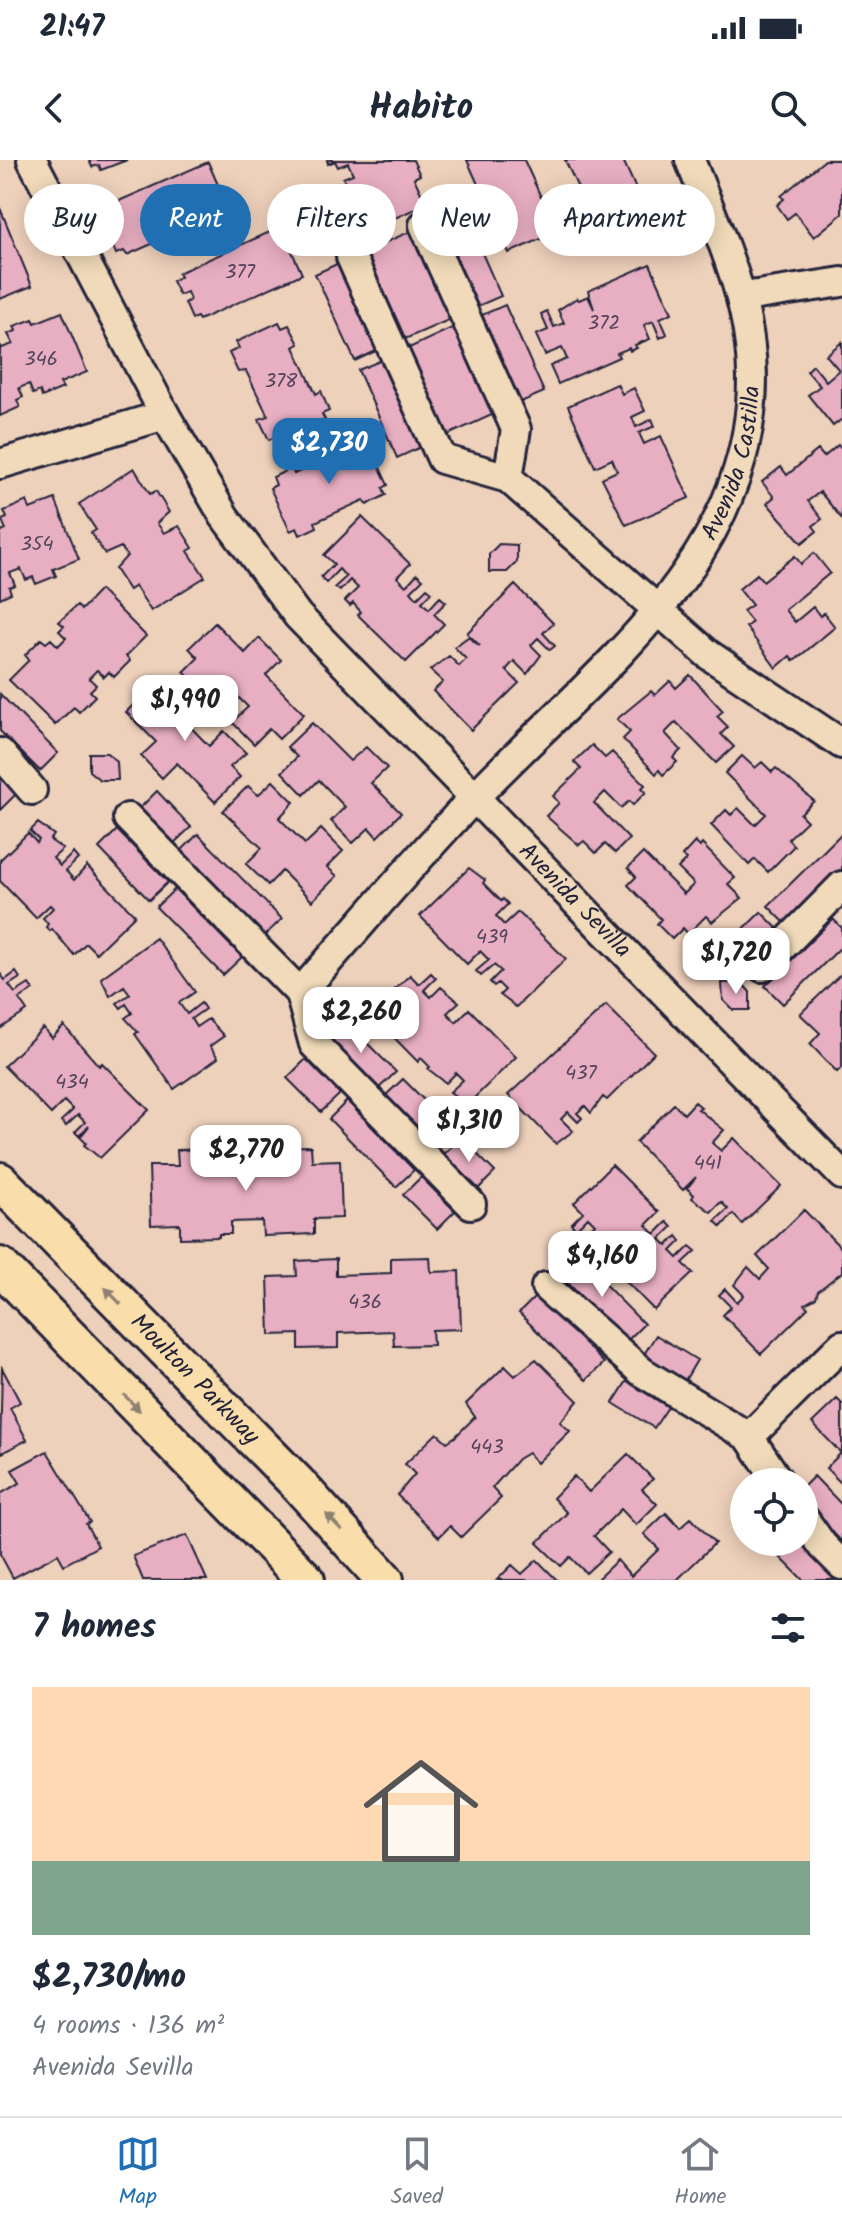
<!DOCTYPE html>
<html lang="en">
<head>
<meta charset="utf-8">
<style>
  :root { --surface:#fff; --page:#f2f2f3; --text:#1f2937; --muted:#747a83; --line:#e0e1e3; --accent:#1f6fb2 }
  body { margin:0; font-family:Kalam,sans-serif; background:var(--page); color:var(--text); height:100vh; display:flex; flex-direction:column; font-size:30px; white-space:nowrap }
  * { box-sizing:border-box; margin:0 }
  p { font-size:26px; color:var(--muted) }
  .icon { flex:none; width:44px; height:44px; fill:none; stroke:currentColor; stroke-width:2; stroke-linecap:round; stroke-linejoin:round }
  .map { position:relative; height:1420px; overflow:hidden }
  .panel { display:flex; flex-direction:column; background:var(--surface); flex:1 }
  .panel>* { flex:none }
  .banner { position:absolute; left:24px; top:24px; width:794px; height:72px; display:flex; gap:16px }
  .controls { position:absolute; left:730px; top:1308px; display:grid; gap:16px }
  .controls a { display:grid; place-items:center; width:88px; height:88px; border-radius:50%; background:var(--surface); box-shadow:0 4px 20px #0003; font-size:40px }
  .price { position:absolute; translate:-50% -68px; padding:0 18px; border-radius:16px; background:#fff; color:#222; font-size:26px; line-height:52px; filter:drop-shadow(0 2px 4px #0008) }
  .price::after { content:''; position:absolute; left:50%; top:48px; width:24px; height:18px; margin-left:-12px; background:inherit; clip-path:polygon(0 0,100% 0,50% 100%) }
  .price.on { background:var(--accent); color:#fff }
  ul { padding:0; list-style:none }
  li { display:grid; align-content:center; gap:16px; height:424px; padding:0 32px }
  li+li { border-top:2px solid var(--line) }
  li span { display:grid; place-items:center; height:248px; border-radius:0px; color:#555 }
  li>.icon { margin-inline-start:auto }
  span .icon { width:144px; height:144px; fill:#fffc; stroke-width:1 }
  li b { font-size:34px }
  h2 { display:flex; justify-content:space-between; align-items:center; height:96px; padding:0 32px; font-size:34px }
  .tag { padding:0 28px; border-radius:36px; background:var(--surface); box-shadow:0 4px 20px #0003; font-size:28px; line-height:72px }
  .tag.on { background:var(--accent); color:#fff }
  .status { display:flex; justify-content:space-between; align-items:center; height:56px; padding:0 40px; background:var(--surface); direction:ltr }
  .status svg { height:22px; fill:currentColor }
  header { display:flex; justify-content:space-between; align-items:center; height:104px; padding:0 32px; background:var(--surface); font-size:36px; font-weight:700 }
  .dock { display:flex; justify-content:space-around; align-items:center; height:112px; border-top:2px solid var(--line); background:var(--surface); font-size:22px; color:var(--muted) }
  .dock a { display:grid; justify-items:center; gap:4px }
  .dock .on { color:var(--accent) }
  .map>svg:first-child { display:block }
  .building { fill:#e8afc2; stroke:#22223b; stroke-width:2 }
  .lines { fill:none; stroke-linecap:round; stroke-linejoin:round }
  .minor-casing { stroke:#22223b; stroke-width:34 }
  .major-casing { stroke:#22223b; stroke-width:42 }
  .minor { stroke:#f0dab9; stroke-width:28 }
  .major { stroke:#f9deab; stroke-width:36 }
  .oneway { fill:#8e8073 }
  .labels { text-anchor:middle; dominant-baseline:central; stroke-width:6; stroke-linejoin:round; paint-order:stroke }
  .number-label { font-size:20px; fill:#54455d }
  .street-label { font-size:24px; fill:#22223b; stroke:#f0dab9 }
</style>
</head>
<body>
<div class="status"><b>21:47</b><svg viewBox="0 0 49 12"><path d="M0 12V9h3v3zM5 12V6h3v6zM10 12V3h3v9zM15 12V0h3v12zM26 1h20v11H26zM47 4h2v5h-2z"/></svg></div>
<header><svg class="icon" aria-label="back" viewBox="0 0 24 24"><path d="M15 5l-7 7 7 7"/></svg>Habito<svg class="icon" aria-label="search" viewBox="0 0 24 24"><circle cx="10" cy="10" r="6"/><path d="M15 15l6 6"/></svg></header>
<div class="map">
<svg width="842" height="1420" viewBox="0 0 842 1420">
  <rect width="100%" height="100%" fill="#eed1bb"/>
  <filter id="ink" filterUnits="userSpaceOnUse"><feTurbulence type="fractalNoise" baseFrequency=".0125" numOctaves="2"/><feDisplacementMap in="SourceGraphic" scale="16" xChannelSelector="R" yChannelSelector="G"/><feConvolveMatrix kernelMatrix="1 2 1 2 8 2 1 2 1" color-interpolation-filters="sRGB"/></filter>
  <g filter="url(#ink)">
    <path class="building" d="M89,0H127L101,10L99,5L92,7Z
      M327,0H413L420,15L414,18L426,44L366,71L354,45L348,48L338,27L346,24L343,18L353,14L348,3L338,7L335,1L328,4Z
      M467,0H524L557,72L509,93Z
      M565,0H623L654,69L607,91Z
      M825,0H842V54L814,77L795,53L787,59L777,45L784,39L781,36Z
      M208,2L229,50L127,95L124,91L116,94L110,79L118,75L114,68L106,71L98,54L107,51L105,47Z
      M0,48L32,126L0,139Z
      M462,48L501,136L478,146L439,59Z
      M281,67L302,114L199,160L197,157L192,159L185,143L190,140L187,132L179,135L172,121L180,117L178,113Z
      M411,71L451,159L405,179L366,91Z
      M339,103L378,190L355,201L315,114Z
      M650,104L672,153L660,158L667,174L660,178L653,161L644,165L650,179L635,185L637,188L630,191L629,188L617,193L619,197L558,224L550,206L567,199L562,188L545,195L536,175L548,170L541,154L547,151L554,167L564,163L558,150L577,138L579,140L588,136L594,149L588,131Z
      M505,145L544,232L521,242L482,155Z
      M62,152L87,212L60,223L63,228L42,237L40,231L33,234L29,224L19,228L23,237L17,240L20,247L0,256V185L2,188L13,184L8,174L16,171L14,166L33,159L35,163Z
      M279,162L282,168L289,165L299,184L294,187L316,234L321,231L329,251L322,254L325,260L281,280L279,275L269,280L259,259L268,256L246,211L238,212L229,193L239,188L236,182Z
      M454,167L494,254L448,275L409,188Z
      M842,182V259L833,266L808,235L820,226L807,211L813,205L826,221L839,210L826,195Z
      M382,200L421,287L397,298L358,210Z
      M617,224L622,234L634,228L645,251L632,257L636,267L652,259L655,266L639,273L644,284L661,276L689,338L626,365L602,318L617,311L612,299L595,307L568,246Z
      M359,277L363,285L368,282L388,325L383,328L386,335L367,345L364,340L315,362L317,367L300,375L297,368L290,371L270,328L276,325L273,317L292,308L294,314L342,291L339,286Z
      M838,285L842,290V359L820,332L808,341L822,359L813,366L817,371L802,383L767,343L774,337L762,322L781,307L787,315L818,290L824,297Z
      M134,308L150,334L156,331L169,352L157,363L164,373L179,366L193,388L188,391L205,417L151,451L135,426L129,430L115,409L127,396L121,387L105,394L91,373L96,370L79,344Z
      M55,339L79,399L53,409L56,416L36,424L33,417L26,420L21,409L10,413L15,425L9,427L11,433L0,438V372L6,370L2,360L7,358L4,351L27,341L30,349Z
      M362,357L410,404L397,417L406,426L417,414L423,419L411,431L417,438L427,428L432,432L422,442L429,449L440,437L446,442L434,454L444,464L406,502L358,455L361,452L353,443L350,446L345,441L358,428L350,420L340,431L335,427L346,417L339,409L326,423L321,417L334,404L324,395Z
      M499,384L517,385V402L507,412H489V394Z
      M814,393L830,413L785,450L795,462L813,447L820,456L824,453L835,467L794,501L790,496L776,508L746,467L752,462L743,451L752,445L739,429L757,414L763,421L795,396L801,404Z
      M515,425L553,463L543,473L555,486L550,490L538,478L531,485L541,495L527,514L514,501L506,510L519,523L471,570L433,531L443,522L430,510L449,496L459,506L466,499L454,487L468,477L480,486L467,473Z
      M100,430L146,476L126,496L130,501L114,517L109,512L104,517L97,510L89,518L96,525L90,531L95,536L79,552L74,547L55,565L9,520L29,500L25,495L41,479L46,483L51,479L58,486L66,478L59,471L64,466L59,462L77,445L81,450Z
      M215,463L245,493L259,478L281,500L266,515L304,554L279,579L269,569L254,584L232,562L248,547L221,520L206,535L184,512L198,498L189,488Z
      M690,515L723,551L717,556L728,567L721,574L734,587L716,603L676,562L665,573L681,590L673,598L677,602L663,615L659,610L656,614L623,579L630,572L617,559L651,531L655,535L670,521L676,528Z
      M177,522L190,536L175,551L209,586L224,571L246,593L230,607L240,617L215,642L177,603L162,618L141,596L156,582L126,552L151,528L160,537Z
      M0,534L58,593L40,611L0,571Z
      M312,563L350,601L366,587L387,608L371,623L401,653L377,677L369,668L353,683L331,661L345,647L319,620L304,635L282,612L297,597L287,587Z
      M592,585L605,598L612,592L645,625L642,628L646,632L633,645L629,641L621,648L605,632L594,643L629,679L615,693L605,684L596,693L584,681L579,685L546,656L559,643L553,636L581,609L574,602Z
      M89,593H107L117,602L118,620H100L89,611Z
      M742,596L755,608L762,602L772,612L776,608L814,641L800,654L807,661L788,679L794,686L768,712L755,699L749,705L711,665L726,650L731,655L738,648L755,665L766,654L725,613Z
      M0,613L18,632L0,650Z
      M273,621L294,642L279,658L305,684L321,669L343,691L327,707L337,716L312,741L282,711L268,725L246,704L262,688L223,651L248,626L258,635Z
      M157,631L191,667L173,684L139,649Z
      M38,663L54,675L50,680L63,689L53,698L60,706L73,693L78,699L66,711L74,720L87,706L135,755L96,793L86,783L74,795L52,769L50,771L46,767L48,764L43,758L53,748L50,745L36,758L0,721V700L28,673L37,683L39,680L30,671Z
      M117,670L168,722L149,740L99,688Z
      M842,673V709L786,764L768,746Z
      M198,674L282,759L263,777L180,692Z
      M695,682L700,687L702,684L735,718L728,724L742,738L712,762L706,756L688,774L683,768L672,779L657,764L661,759L628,725L636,717L628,708L643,693L684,734L694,724L678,708L686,700L682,696Z
      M469,708L485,720L483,723L501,741L503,739L508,744L496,756L504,765L518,752L566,799L516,847L500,835L505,830L498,823L494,826L490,822L501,811L494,805L481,816L476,811L489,800L480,791L467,804L420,756Z
      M175,729L242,797L223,815L156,747Z
      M761,752L779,770L744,804L726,786Z
      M833,759L842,768V786L783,844L765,826Z
      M156,778L195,832L179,843L187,854L201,843L205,849L191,859L196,867L208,859L224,876L210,886L218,898L174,929L135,874L138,872L125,858L132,853L126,844L121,848L117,843L130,834L124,826L110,836L101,818Z
      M16,812L20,818L9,825L15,833L29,824L33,830L19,839L27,851L0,869V813L5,820Z
      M431,813L436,818L424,830L431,837L441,827L459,842L447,853L456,862L469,849L516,897L467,945L450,932L463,920L456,913L446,923L428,909L430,907L421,898L418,902L370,853L410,815L419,824Z
      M842,813V907L837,912L810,884L820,873L800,854Z
      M741,822L750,832V850H733L723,840L722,823Z
      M606,845L654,893L607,940L603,937L591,953L585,946L577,953L582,958L578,962L568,952L561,959L573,971L556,984L508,935Z
      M345,861L396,912L377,930L327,878Z
      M64,866L99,906L102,903L149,950L100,998L84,985L86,983L80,977L89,966L79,976L75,972L85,962L78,955L66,966L61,961L73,950L64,941L51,954L4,906L43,868L52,878Z
      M306,899L340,934L321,952L287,918Z
      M403,919L454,970L435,988L384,937Z
      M347,941L414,1010L396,1027L329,959Z
      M695,942L701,947L698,949L724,970L712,983L721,991L734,978L781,1026L742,1064L733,1054L721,1067L715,1061L728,1049L721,1042L711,1052L692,1038L694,1035L687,1028L696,1017L683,1030L636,982L674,944L684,954Z
      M461,978L495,1012L477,1030L442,995Z
      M311,986L312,1001L340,1000L342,1058L314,1059V1074L263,1076L262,1061L231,1062V1074H219V1077L180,1078V1064L151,1065L149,1006H178L177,990L217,989V1004L273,1003L272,987Z
      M612,1005L659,1052L646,1065L655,1074L667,1062L672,1067L660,1079L667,1086L677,1076L681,1081L671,1091L678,1098L690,1086L696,1091L683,1103L693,1113L654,1150L607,1102L620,1089L611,1080L599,1092L585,1074L595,1064L588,1057L576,1069L571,1064L583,1052L574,1043Z
      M421,1017L455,1051L437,1069L403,1035Z
      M804,1050L842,1089V1112L818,1131L816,1138L805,1144L808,1148L761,1194L723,1155L731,1147L719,1135L725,1129L737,1142L744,1135L734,1125L748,1107L760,1119L769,1109L757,1096Z
      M577,1096L644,1164L626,1182L559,1114Z
      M430,1097L431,1112L459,1111L461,1169L432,1170L433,1185L394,1186L393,1171L338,1173V1188L299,1189V1174L270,1175L268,1117L297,1116L296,1101L336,1099V1115L391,1113V1098Z
      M537,1135L604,1203L586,1220L519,1153Z
      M656,1175L697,1200L684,1222L643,1196Z
      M536,1199L578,1241L560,1262L570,1271L537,1303L528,1293L518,1299L492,1328L501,1338L461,1377L450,1366L439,1377L397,1335L415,1314L405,1304L437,1273L447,1282L456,1276L475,1257L466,1244L505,1206L515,1216Z
      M2,1208L20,1242L10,1248L27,1280L0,1294Z
      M627,1221L668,1247L654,1268L613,1243Z
      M837,1239L842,1244V1324L826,1308L841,1293L812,1263Z
      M47,1291L90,1362L86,1364L98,1386L64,1405L58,1394L13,1418L0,1394V1334L20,1323L12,1310Z
      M628,1294L653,1319L642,1329L657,1344L636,1365L621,1349L594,1376L609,1392L586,1413L570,1397L561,1406L537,1383L567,1353L553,1338L574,1316L589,1332Z
      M814,1316L842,1345V1382L804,1342V1326Z
      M666,1353L680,1368L691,1358L715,1383L677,1420H596L617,1400L631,1416L659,1389L644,1374Z
      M187,1375L207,1420H143L133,1396Z
      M765,1382H801L839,1420H803Z
      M537,1400L557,1420H497L512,1405L522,1414Z"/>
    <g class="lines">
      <defs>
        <g id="minor">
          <path id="s1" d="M32,0L165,255L224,356L298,456L842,1015"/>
          <path d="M424,65L516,269L508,318"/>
          <path d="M351,97L442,299L508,318L709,495L842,584"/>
          <path d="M744,137L842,122"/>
          <path d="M0,304L165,255"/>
          <path d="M0,593L32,630"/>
          <path d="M128,658L300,833L314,884L471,1044"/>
          <path d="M762,807L842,726"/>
          <path id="s2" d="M300,833C357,769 413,702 473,639C588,517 752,404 752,219C752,140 718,72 690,0"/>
          <path d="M546,1127L642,1212L749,1277L779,1322"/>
          <path d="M749,1277L842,1185"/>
          <path d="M804,1359L823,1386L842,1405"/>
        </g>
        <g id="major">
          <path id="s3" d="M0,1021L297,1323L385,1420"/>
          <path d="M0,1106L306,1420"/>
        </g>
      </defs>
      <use href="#minor" class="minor-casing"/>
      <use href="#major" class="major-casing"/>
      <use href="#minor" class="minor"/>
      <use href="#major" class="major"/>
    </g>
    <defs><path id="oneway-solid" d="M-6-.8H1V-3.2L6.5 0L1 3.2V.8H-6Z" transform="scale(2)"/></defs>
    <g class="oneway">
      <use href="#oneway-solid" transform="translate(113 1136) rotate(-134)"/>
      <use href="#oneway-solid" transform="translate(132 1243) rotate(46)"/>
      <use href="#oneway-solid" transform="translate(334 1362) rotate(-134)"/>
    </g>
  </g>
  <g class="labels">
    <g class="number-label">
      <text x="240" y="113">377</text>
      <text x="604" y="164">372</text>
      <text x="41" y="200">346</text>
      <text x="281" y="222">378</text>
      <text x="37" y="385">354</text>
      <text x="492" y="778">439</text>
      <text x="581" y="914">437</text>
      <text x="72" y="923">434</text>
      <text x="708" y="1004">441</text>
      <text x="365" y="1143">436</text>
      <text x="487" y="1288">443</text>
    </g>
    <g class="street-label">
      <text stroke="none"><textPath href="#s2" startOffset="692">Avenida Castilla</textPath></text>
      <text stroke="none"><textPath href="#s1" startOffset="926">Avenida Sevilla</textPath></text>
      <text stroke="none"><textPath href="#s3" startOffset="278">Moulton Parkway</textPath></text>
    </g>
  </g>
</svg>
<div class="controls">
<a><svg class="icon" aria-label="locate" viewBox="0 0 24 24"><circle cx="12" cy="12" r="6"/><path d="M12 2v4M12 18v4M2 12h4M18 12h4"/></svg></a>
</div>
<b class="price on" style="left:329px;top:326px">$2,730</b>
<b class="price" style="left:185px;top:583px">$1,990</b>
<b class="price" style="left:736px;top:836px">$1,720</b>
<b class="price" style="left:361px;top:895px">$2,260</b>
<b class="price" style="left:469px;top:1004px">$1,310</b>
<b class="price" style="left:246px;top:1033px">$2,770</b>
<b class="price" style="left:602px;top:1139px">$4,160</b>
<div class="banner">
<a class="tag">Buy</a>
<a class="tag on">Rent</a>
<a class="tag">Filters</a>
<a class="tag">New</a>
<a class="tag">Apartment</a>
</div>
</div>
<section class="panel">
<h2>7 homes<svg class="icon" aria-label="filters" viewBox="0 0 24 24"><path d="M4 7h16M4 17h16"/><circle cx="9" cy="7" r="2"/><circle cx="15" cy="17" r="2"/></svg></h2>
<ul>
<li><span style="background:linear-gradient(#ffd9b3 70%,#7fa58c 0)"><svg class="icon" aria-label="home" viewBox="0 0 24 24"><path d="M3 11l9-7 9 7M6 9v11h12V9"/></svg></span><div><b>$2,730/mo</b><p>4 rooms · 136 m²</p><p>Avenida Sevilla</p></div></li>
</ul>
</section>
<nav class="dock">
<a class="on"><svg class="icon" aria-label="map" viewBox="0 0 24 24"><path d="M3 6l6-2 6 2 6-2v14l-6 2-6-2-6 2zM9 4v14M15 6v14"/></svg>Map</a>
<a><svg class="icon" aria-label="saved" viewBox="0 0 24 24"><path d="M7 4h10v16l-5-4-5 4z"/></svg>Saved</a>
<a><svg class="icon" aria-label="home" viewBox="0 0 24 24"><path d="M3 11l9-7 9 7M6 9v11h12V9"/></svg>Home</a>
</nav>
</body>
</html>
